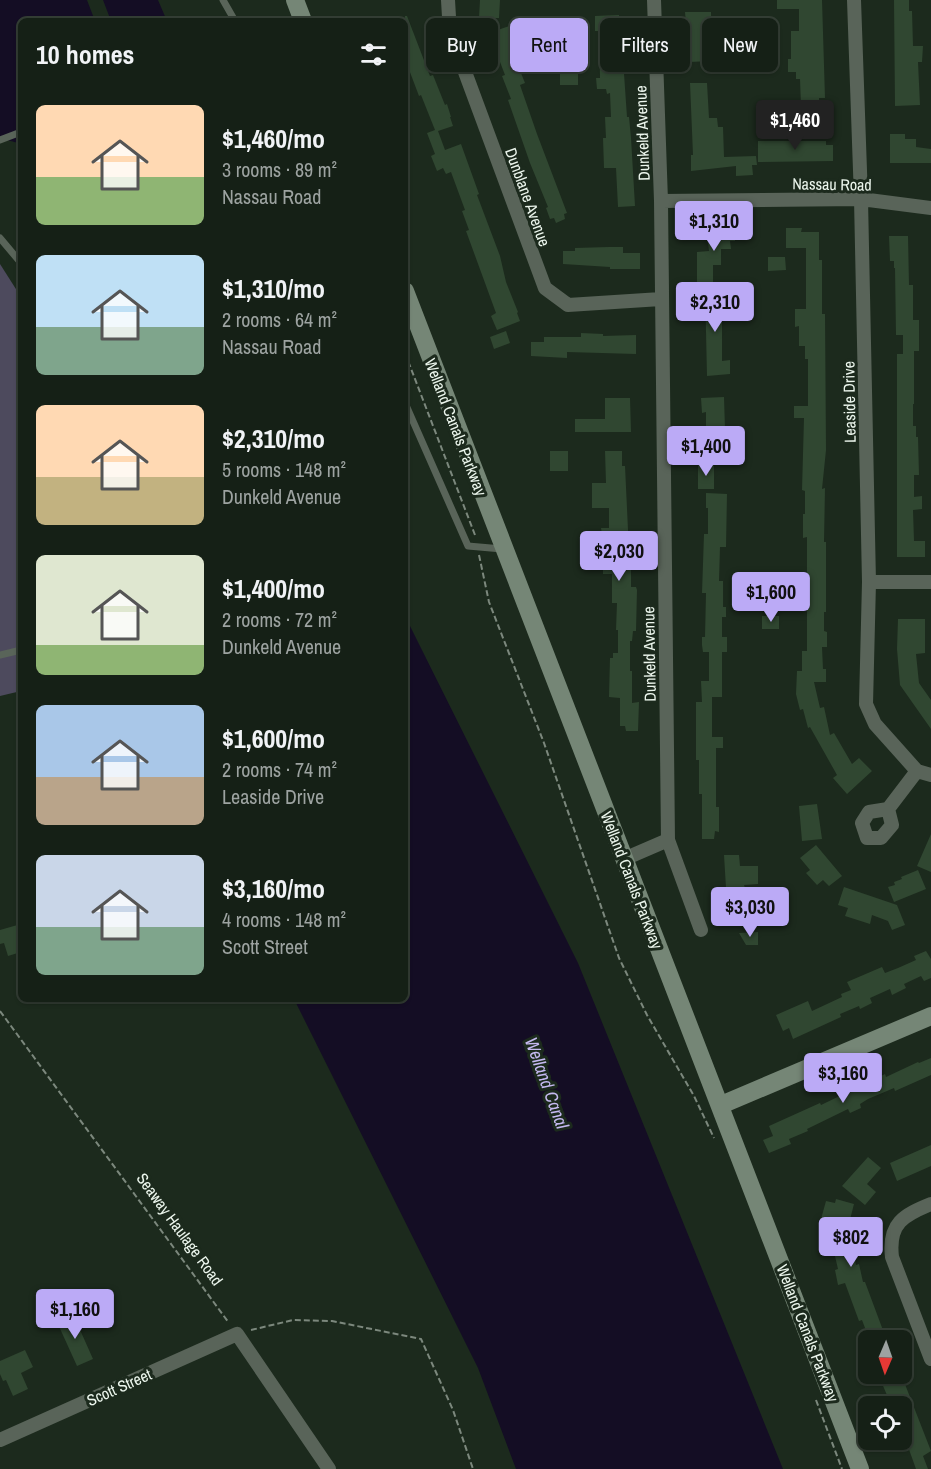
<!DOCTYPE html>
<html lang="en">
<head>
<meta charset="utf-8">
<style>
  :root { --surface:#152016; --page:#1e281f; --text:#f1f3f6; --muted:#9da3a1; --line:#343e35; --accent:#bbaaf6 }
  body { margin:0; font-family:"Archivo Narrow",sans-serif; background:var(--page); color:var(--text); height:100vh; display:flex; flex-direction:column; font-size:22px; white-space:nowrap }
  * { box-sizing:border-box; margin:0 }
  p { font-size:20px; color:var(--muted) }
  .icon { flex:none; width:33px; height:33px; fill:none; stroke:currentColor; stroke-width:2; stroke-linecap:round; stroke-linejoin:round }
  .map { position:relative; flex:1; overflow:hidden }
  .details { position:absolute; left:18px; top:18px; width:390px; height:984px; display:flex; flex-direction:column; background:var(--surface); border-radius:9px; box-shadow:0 2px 4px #0004,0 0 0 2px var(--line) }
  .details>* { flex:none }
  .guide { position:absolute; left:426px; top:18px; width:414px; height:54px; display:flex; gap:12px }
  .needle { width:39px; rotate:182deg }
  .tools { position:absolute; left:858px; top:1330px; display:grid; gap:12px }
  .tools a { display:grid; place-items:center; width:54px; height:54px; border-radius:9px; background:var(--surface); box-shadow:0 2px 4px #0004,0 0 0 2px var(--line); font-size:30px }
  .price { position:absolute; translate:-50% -51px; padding:0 14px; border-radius:6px; background:var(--accent); color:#111; font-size:20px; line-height:39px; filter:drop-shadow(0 2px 3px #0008) }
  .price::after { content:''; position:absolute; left:50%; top:36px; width:18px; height:14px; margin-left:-9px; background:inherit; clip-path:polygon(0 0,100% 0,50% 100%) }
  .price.current { background:#222; color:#fff }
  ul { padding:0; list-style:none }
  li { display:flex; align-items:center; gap:18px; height:150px; padding:0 18px }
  li span { display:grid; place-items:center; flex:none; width:168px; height:120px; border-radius:9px; color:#555 }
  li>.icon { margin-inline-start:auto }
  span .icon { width:72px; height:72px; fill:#fffc; stroke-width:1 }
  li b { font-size:26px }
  h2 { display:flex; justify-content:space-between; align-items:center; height:72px; padding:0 18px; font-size:26px }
  .chip { padding:0 21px; border-radius:9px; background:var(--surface); box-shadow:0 2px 4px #0004,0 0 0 2px var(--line); font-size:21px; line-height:54px }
  .chip.current { background:var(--accent); color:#111 }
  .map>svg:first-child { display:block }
  .green { fill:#4d4a5d }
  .water { fill:#140d24 }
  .building { fill:#304731 }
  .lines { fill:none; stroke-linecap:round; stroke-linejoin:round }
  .path { stroke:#7c887d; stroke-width:2; stroke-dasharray:6 3; stroke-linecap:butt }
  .lane { stroke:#596459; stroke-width:7 }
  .street { stroke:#596459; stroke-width:14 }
  .secondary { stroke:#758676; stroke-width:18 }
  .labels { text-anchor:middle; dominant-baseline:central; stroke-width:6; stroke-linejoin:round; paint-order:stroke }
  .street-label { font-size:16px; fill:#ecf6ed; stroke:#1c2a1d }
  .water-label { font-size:18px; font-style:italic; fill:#c5b9f0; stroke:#1c2a1d }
</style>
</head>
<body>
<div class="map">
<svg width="931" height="1469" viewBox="0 0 931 1469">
  <rect width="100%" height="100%" fill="#1c2a1d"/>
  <path class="green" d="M0,264L21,297V691L0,696Z"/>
  <path class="water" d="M0,0H87L95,21H21V152L18,143L0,138Z
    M103,0H158L167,21H111Z
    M405,616L578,963L783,1469H516L478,1368L294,999H405Z"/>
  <path class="building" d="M480,0H500L499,18H479Z
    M777,0H822L825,98H819V106H801L800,79H796V72H788V59H791V31H799V9H777Z
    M894,0H909V11H912L913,46H923L922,62H918L920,105L895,106Z
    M685,12H711L712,61L689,62Z
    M619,15L620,43H626V59H623L627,117H629L631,138L635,206L618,207L616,168H604L603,138H606L605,117H611L610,93L607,94L606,89H597L596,78H600L599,31H595V16Z
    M405,16H407L430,76L433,75L445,105L447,104L451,117H450L453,126L438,131L445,150L461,144L479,194L477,195L500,256L506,282L518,312L517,313L520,321L497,330L491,316L496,313L466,231L469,230L462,211L465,210L451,172L446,174L443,168L437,171L431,156L435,154L427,133L435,130L421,95L419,96L405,59Z
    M512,25L518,40L509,43L525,83L520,85L537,134L567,213L564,214L565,219L556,223L554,218L550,219L546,208L548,207L530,163L508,100L511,99L502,76L505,75L489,33Z
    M578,68V85H560V69Z
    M690,83H707L709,118H717L718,127H723L724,157L756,156L757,165H752L753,175L736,176V166L691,171V155H693Z
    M890,134H905V139H916V147L931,149V163H890Z
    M758,141H826V145H833V161L758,162Z
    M706,227L735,228V241H730L731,249H721V265H713V282H697V252L709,251Z
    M786,228H802L801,232H819V260H822V314H825L826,450L822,489L825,488L824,542H826V612H824V631L827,632V647H822L823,669H826V682H814L820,708L824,707L830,735L834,733L852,764L859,758L872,771L847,794L833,778L837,775L810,727L808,728L803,709L800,710L796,694L797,671H802V651H807V537L803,538V514H805V491L802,490L804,418H794V406H808V359H805V346H799V326L795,327V309H806V248H786Z
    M889,236H908L909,285H913V320H919V351H914V404H913V426H916V437H918L919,475H914V497L922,496V509L913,510L914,541H925V557H897V354H903V335H896L895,268H894V261H890Z
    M609,247H623V253H640V269H610V267L563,264V251H575V248Z
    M768,257H785L786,270L768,271Z
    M705,287H722V361L730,360V374L707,376Z
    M506,331L510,343L494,349L490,337Z
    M581,333L603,334V336L636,335V354L567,352V358L531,356V342H544V337H581Z
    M724,397L725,429L737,431L738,443L706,446V412L702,413L701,398Z
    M605,398H630L631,432H575V419H605Z
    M550,451H568V471H550Z
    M605,451H622V466H625L629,551H631V587H636L637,590L636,631H633L632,641H630V671H632V703L639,702L638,731H626L625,726H620V698L609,697L610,658H613V653H618V630H616L617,603H612V574H603V541L601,528H609V508H592V483H606Z
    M698,465H714V489H698Z
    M706,493L727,494L726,547H720L719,581H723V607H726V617H722V637H727V652H722V697H712V737H723V748H716V807H719V832L715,831L714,839H702V794H699V760H696V702H702L701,681H709V652H703L702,645V637H705L706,593H702L704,534H708V508H706Z
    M762,616H779V629H762Z
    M898,619H925V653L916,654L919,683L931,700V729L900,685L897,649Z
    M817,804L822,839L802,841L799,806Z
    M931,834V872L917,866Z
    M816,845L842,876L829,886L823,880L817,885L806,873L810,870L800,858Z
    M724,855H739L740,866H758V884L744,885L745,888H726Z
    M918,870L926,889L894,902L888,887L895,885L894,882L902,879L901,877Z
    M844,887L897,905L905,925L892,930L888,921L872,915L870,924L845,916L848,908L838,905Z
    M21,924V952L8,956L4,943L0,944V930Z
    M758,932V945H746L739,933Z
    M926,951L931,959V978L924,981L921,976L904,984L906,988L892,995L890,989L870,998L872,1003L860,1009L859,1006L840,1014L841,1017L793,1039L789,1028L783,1031L776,1015L808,1001L812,1011L842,997L841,994L851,990L847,982L882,967L885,973L898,968L916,960L914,956Z
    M931,1058V1075L895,1091L894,1088L868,1099L860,1104L861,1108L850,1113L848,1109L807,1129L808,1131L789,1139L791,1144L769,1153L763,1140L773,1136L769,1126L820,1103L821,1105L885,1074L886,1077L918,1062L919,1063Z
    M931,1145V1166L897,1181L890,1163Z
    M868,1157L881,1168L867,1184L876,1192L865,1205L842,1186Z
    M836,1199L854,1204L843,1247L852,1245L856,1265L859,1264L863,1282H865L887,1341H870L862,1320L859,1321L845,1283L838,1285L835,1270L838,1269L830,1235L826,1234L830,1221L821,1219L826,1201L835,1203Z
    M73,1314L93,1359L77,1366L57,1322Z
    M25,1350L33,1367L21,1373L28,1389L13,1396L6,1380L3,1381L0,1374V1361Z
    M878,1374H901L931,1451L923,1456L928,1469H916L902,1430V1407H892Z"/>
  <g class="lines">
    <path class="path" d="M405,353L475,535
      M479,555L489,602L544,743L619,958L647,1015L694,1096L714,1138
      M0,1011L229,1323
      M251,1330L293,1320L332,1321L421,1339L453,1410L473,1469
      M816,1400L842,1469"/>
    <path class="lane" d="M223,0L235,21
      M0,140L21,132
      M0,238L21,263
      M405,403L468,546L502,549
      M0,655L21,650"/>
    <path class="street" d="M448,0L449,17L455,45L545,288L568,305L661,299
      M654,0L661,201L668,840L701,930
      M854,0L861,199L869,582L866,704L875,724L917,771L931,775
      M661,201L861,199L931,208
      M869,582H931
      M888,809L869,812L862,823L867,838H881L892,825L888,809L917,771
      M624,859L668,840
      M931,1204C904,1215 888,1223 892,1257L931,1359
      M0,1440L237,1334L329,1469"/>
    <path class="secondary" d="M295,0L303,21
      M405,291C554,685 710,1076 860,1469
      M721,1105L931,1016"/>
  </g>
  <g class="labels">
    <g class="street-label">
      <text transform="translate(642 133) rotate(-92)">Dunkeld Avenue</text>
      <text transform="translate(832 184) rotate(1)">Nassau Road</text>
      <text transform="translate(528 197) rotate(70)">Dunblane Avenue</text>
      <text transform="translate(849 402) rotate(-91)">Leaside Drive</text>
      <text transform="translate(456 427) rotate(69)">Welland Canals Parkway</text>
      <text transform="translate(649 654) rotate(-91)">Dunkeld Avenue</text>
      <text transform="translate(632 880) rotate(69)">Welland Canals Parkway</text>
      <text transform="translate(180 1229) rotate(54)">Seaway Haulage Road</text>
      <text transform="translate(808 1333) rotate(69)">Welland Canals Parkway</text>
      <text transform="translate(119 1387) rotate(-24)">Scott Street</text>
    </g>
    <g class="water-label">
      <text transform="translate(547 1083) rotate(70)">Welland Canal</text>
    </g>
  </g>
</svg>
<div class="tools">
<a><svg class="needle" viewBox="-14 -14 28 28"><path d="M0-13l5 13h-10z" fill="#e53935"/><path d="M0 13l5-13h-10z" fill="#9da3a1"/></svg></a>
<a><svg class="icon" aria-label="locate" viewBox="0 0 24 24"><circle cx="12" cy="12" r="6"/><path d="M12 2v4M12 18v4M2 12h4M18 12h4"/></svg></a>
</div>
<b class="price current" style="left:795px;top:151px">$1,460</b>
<b class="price" style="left:714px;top:252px">$1,310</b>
<b class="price" style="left:715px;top:333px">$2,310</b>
<b class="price" style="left:706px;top:477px">$1,400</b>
<b class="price" style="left:619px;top:582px">$2,030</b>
<b class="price" style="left:771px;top:623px">$1,600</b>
<b class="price" style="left:750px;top:938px">$3,030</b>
<b class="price" style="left:843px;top:1104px">$3,160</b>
<b class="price" style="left:851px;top:1268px">$802</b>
<b class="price" style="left:75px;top:1340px">$1,160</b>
<div class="guide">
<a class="chip">Buy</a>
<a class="chip current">Rent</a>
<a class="chip">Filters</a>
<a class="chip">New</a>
</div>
<section class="details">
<h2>10 homes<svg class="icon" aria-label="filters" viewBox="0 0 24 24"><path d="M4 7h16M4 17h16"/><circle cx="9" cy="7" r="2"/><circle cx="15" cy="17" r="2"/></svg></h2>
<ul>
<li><span style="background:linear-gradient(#ffd9b3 60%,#8fb573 0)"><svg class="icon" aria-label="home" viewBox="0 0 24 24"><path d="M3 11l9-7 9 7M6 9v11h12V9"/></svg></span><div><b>$1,460/mo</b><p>3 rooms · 89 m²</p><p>Nassau Road</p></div></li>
<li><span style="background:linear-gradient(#bfe0f5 60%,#7fa58c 0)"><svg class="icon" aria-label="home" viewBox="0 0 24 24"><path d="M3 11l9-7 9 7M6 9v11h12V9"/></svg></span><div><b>$1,310/mo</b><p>2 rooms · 64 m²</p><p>Nassau Road</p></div></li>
<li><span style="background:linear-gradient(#ffd9b3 60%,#c2b280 0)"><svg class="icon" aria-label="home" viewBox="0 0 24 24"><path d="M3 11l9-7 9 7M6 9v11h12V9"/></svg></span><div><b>$2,310/mo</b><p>5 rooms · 148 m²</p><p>Dunkeld Avenue</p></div></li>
<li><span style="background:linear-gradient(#dfe7d0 75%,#8fb573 0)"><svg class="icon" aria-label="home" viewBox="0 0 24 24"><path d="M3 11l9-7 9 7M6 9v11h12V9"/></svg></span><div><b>$1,400/mo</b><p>2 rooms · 72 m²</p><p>Dunkeld Avenue</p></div></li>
<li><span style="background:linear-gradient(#a9c7e8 60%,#b9a48a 0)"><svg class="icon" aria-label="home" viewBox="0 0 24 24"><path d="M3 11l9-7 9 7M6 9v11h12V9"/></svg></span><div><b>$1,600/mo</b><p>2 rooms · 74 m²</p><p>Leaside Drive</p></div></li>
<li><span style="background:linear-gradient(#c9d6e8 60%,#7fa58c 0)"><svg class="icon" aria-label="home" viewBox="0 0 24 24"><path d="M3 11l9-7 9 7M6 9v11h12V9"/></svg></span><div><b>$3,160/mo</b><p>4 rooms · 148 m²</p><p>Scott Street</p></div></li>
</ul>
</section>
</div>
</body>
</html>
